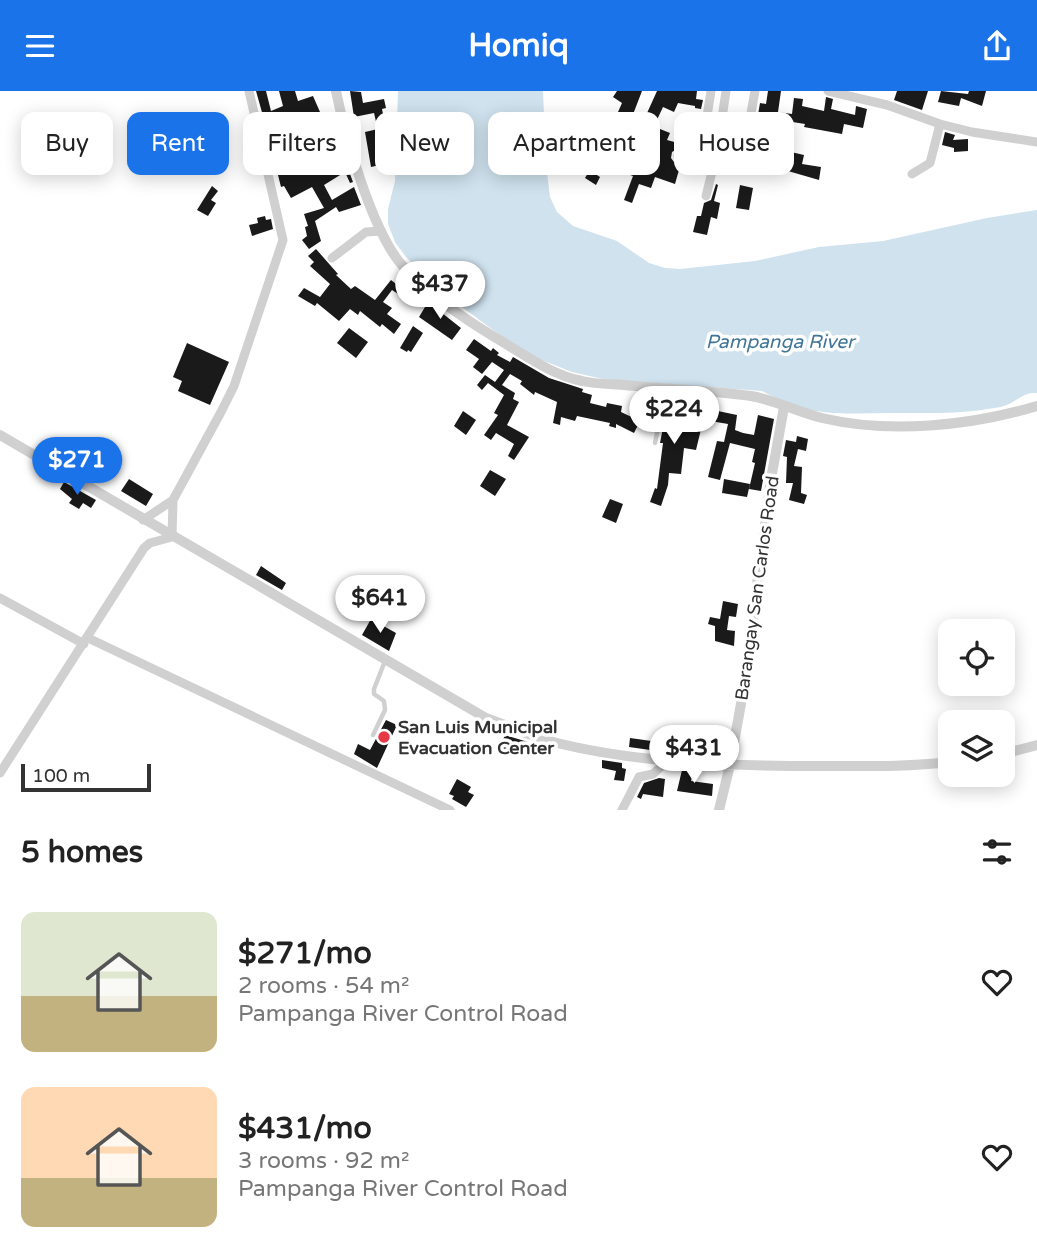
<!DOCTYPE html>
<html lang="en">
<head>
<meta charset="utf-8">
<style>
  :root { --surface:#fff; --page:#f2f2f2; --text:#222; --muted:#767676; --accent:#1a73e8 }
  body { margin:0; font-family:"Varela Round",sans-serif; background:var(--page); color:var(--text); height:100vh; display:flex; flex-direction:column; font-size:26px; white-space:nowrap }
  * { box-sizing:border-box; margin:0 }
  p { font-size:23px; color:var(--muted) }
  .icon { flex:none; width:38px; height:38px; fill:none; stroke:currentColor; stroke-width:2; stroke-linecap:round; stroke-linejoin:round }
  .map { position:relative; height:719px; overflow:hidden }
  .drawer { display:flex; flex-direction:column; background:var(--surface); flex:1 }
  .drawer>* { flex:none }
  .guide { position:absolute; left:21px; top:21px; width:996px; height:63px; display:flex; gap:14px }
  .fabs { position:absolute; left:938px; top:528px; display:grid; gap:14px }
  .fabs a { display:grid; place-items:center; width:77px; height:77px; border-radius:14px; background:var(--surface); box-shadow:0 4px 18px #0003; font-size:35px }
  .scale { position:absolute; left:21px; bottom:18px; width:130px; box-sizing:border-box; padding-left:7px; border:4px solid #333; border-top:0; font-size:19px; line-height:24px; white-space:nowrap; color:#333; -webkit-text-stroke:5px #fff; paint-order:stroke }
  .price { position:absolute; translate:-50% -60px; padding:0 16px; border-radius:24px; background:#fff; color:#222; font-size:23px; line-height:46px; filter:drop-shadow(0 2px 4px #0008) }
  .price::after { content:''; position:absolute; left:50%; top:42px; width:21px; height:16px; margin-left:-10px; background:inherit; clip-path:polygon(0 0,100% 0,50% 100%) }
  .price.active { background:var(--accent); color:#fff }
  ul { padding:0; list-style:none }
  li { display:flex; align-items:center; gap:21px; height:175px; padding:0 21px }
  li span { display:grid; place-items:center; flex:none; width:196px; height:140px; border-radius:14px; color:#555 }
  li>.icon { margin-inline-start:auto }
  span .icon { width:84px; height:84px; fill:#fffc; stroke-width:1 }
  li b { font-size:30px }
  h2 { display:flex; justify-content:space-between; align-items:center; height:84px; padding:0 21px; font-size:30px }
  .chip { padding:0 24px; border-radius:14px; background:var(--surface); box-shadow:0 4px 18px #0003; font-size:24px; line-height:63px }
  .chip.active { background:var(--accent); color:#fff }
  header { display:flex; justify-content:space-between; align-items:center; height:91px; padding:0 21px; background:var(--accent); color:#fff; font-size:32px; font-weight:800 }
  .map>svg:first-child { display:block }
  .water { fill:#cfe2ee }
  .building { fill:#1a1a1a; fill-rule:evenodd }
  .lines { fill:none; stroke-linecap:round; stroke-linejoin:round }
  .service { stroke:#d0d0d0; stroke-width:4.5 }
  .minor { stroke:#d0d0d0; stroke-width:9 }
  .tertiary { stroke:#d0d0d0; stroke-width:10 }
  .poi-dot { fill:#e63946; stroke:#fff; stroke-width:2.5 }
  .labels { text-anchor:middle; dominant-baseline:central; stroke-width:7; stroke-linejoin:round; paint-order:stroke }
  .street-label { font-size:18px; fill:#333; stroke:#fff }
  .poi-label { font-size:18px; font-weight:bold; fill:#333; stroke:#fff; text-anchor:start }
  .water-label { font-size:19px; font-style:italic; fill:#3f7597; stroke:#fff }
</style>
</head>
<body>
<header><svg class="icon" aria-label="menu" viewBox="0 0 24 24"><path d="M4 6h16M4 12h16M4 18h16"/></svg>Homiq<svg class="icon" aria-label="share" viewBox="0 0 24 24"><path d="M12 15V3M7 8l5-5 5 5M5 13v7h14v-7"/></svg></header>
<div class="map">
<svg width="1037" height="719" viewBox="0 0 1037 719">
  <rect width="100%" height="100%" fill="#fff"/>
  <path class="water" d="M398,0H543L546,74L550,106L557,121L573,135L617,150L649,172L665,177L680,178L755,170L819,156L883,150L987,127L1037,119V302C1024,301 1020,308 1009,313C1001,317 991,317 982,319C954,323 925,322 897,322C839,322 815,328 762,300L603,288L572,281L532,265L508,250L443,202L406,166L395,151L388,133V118L395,90Z"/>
  <path class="building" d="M256,0H266L271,20L283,15L279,0H295L298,10L313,5L327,37L336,33L341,59L353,91L350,92L345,81L324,94L332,109L354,96L361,114L339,121L336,116L315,130L321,150L309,158L302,149L307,145L305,136L308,135L304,123L324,117L312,96L291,107L284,95L281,96L278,84L300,78L292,64L278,70L279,74L273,76L270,62L275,60L273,57L276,56L267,32H265ZM297,32L301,42L310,37L319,58L307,64L300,49L290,53L288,51L283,36Z
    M350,0L361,1L363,12L384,8L386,17L382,18L385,33L377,35L374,22L354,26Z
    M617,0H642L627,39L619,36L610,56L627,63L630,54L645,60L650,47L638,42L657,0H697L696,8L703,9L701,18L695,17V15L678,12L674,21L663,16L656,31L655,36L670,42L667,49L678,52L677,58L672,61L671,67L674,71L690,76L688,82L679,79L675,93L655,86L651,97L639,93L632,112L624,109L633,85L622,81L623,78L603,70L597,84L600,86L596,94L585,87L595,70L592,69L604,40L610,28L614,30L622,12L613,6Z
    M768,0H781L778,21L792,23L794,7L803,8L802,15L824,20L826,6L833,8L831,18L855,24L856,15L867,18L863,37L844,33L842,43L804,36L805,33L780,29L776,53L792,56L791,61L804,64L802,73L821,76L819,89L788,80L789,78L777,76V74L763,72L764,68L735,63L731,81L720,79L727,39L748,44L752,29L758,24L760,12L766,13Z
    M897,0H928L922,19L894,9Z
    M941,0L968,3L969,0H986L982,15L961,7L959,15L938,11Z
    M378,38L384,73L371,76L365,41Z
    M945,41L955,44L953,49L968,48V60L954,61V57L942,54Z
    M716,93L718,94L714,110L720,112L717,128L711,126L707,144L693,141L697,125H701L704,112L711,109Z
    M740,94L753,97L749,119L736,117Z
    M212,95L218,100L211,109L216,112L208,125L197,119Z
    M265,125L266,129L271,128L273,138L252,145L249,134L258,132L257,127Z
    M316,158L338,183L336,184L351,198L355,195L375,209L391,189L400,196L405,189L414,198L413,200L422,205L415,214L392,199L383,211L392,217L387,223L401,233L394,243L382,233L380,236L360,220L358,224L350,218L339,230L317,212L315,215L298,205L304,197L320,206L330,193L310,175L314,171L308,165Z
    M428,211L461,237L452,249L419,226Z
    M413,235L423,242L411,261L408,259L407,261L400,257Z
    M349,237L368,251L356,267L337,252Z
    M474,248L491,260L493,257L499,262L497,264L510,271L513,266L549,287L583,298L582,301L592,304L590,312L606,316L607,312L622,315L621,321L640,330L634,342L616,333V337L609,335L610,332L577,325L575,330L561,326L560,334L553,332L557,311L535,301L534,304L520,293L522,290L510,283L502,294L515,302L513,308L519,311L507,334L529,346L514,369L508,365L514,353L496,342L491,349L484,344L498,324L494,322L504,304L488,292L482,299L477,294L485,284L495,291L504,279L492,271L482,283L473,276L479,268L466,259Z
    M187,252L229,271L210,314L178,300L182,290L173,286Z
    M674,306L685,308L681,330L702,334L696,359L684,357L681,383L669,382L668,394L661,415L650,411L655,397L657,398L663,352H660L668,311L673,312Z
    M702,308L715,309L713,319L737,324L735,339L743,342L754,344L758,324L774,328L761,400L749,398L755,372L752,371L755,358L730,352L720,389L708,386L717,350L724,351L728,333L699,328Z
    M463,320L476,329L466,344L454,335Z
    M797,345L808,348L806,360L798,358L794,375L802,376L801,402L807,404L804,413L789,409L793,392H786L787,366L783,365L786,349L796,351Z
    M490,379L506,388L495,405L480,395Z
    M129,388L153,403L146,415L121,400Z
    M724,388L750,393L747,406L722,402Z
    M64,391L96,409L91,417L83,412L79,418L69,412L72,408L60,398Z
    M610,408L623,413L616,432L602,426Z
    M261,475L286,492L282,499L256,484Z
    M723,510L738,513L736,526L729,525L727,539L735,540L734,555L715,550V535L708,533L710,526L720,528Z
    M371,528L396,542L389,560L362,544Z
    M386,629L397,634L377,677L354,663L358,653L370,659Z
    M505,644L528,651L526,657L520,655L516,666L499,658Z
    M630,647L680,654L679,663L629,656Z
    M602,669L622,672V677L626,678L624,690L614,689L616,680L602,677Z
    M682,679H693L691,690L713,693L712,705L677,700Z
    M659,687L665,688L663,706L643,703L641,708L637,706L644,692Z
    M457,688L471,696L468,701L474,704L466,716L452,708L454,705L449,703Z"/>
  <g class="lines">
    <path class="service" d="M655,352L666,298
      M373,644L385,619L384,610L374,603V598L385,570"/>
    <path class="minor" d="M828,0L887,14L940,33L972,41L1037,51
      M751,22L755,0
      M678,65L693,67L702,57L711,0
      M912,83L930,72L940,33
      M706,105L717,61L726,0
      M332,167L366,141L381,140
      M143,429L173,409L221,321L234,295L283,149L249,0
      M0,507L84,553
      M88,547L450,719
      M0,682L144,457L150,452L172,446L173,409
      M622,719L639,686L653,683L668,669"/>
    <path class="tertiary" d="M336,0C345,45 372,139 401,173C429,205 469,231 506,253C529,267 555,285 582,290C595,293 610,293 624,294C666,298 709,299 751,305C775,309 798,321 822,327C890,343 970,335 1037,315
      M0,344L486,627C509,635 533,646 557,652C643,673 734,675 822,675C865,675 908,676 950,671
      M1003,663L1037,654
      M719,719L730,674L742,607L771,388L784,316"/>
  </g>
  <circle class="poi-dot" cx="384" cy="646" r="7"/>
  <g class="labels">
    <g class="street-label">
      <text transform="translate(757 497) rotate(-82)">Barangay San Carlos Road</text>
    </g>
    <g class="poi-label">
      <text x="398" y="636">San Luis Municipal<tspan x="398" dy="21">Evacuation Center</tspan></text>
    </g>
    <g class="water-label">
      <text x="780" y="251">Pampanga River</text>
    </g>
  </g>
</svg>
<div class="fabs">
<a><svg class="icon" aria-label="locate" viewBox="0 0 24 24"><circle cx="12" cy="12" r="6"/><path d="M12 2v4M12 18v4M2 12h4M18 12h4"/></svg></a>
<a><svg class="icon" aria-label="layers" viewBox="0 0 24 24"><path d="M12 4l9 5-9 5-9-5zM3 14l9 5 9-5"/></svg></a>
</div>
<div class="scale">100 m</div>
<b class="price" style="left:440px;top:230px">$437</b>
<b class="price" style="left:674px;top:355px">$224</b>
<b class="price active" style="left:77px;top:406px">$271</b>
<b class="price" style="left:380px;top:544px">$641</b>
<b class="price" style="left:694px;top:694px">$431</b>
<div class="guide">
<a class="chip">Buy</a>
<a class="chip active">Rent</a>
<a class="chip">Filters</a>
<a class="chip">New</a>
<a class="chip">Apartment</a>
<a class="chip">House</a>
</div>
</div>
<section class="drawer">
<h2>5 homes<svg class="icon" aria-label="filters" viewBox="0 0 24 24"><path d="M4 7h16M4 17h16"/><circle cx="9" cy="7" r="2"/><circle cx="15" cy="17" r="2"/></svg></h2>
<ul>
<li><span style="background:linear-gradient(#dfe7d0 60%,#c2b280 0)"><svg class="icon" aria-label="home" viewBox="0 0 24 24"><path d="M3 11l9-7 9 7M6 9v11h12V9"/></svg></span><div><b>$271/mo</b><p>2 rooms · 54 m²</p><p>Pampanga River Control Road</p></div><svg class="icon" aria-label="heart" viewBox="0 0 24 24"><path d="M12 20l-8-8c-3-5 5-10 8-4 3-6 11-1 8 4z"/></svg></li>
<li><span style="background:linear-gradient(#ffd9b3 65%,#c2b280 0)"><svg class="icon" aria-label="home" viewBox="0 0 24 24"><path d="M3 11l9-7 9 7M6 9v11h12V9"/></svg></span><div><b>$431/mo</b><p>3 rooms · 92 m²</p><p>Pampanga River Control Road</p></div><svg class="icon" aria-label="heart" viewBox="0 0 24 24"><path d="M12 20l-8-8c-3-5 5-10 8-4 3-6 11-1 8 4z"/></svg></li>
</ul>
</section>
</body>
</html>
